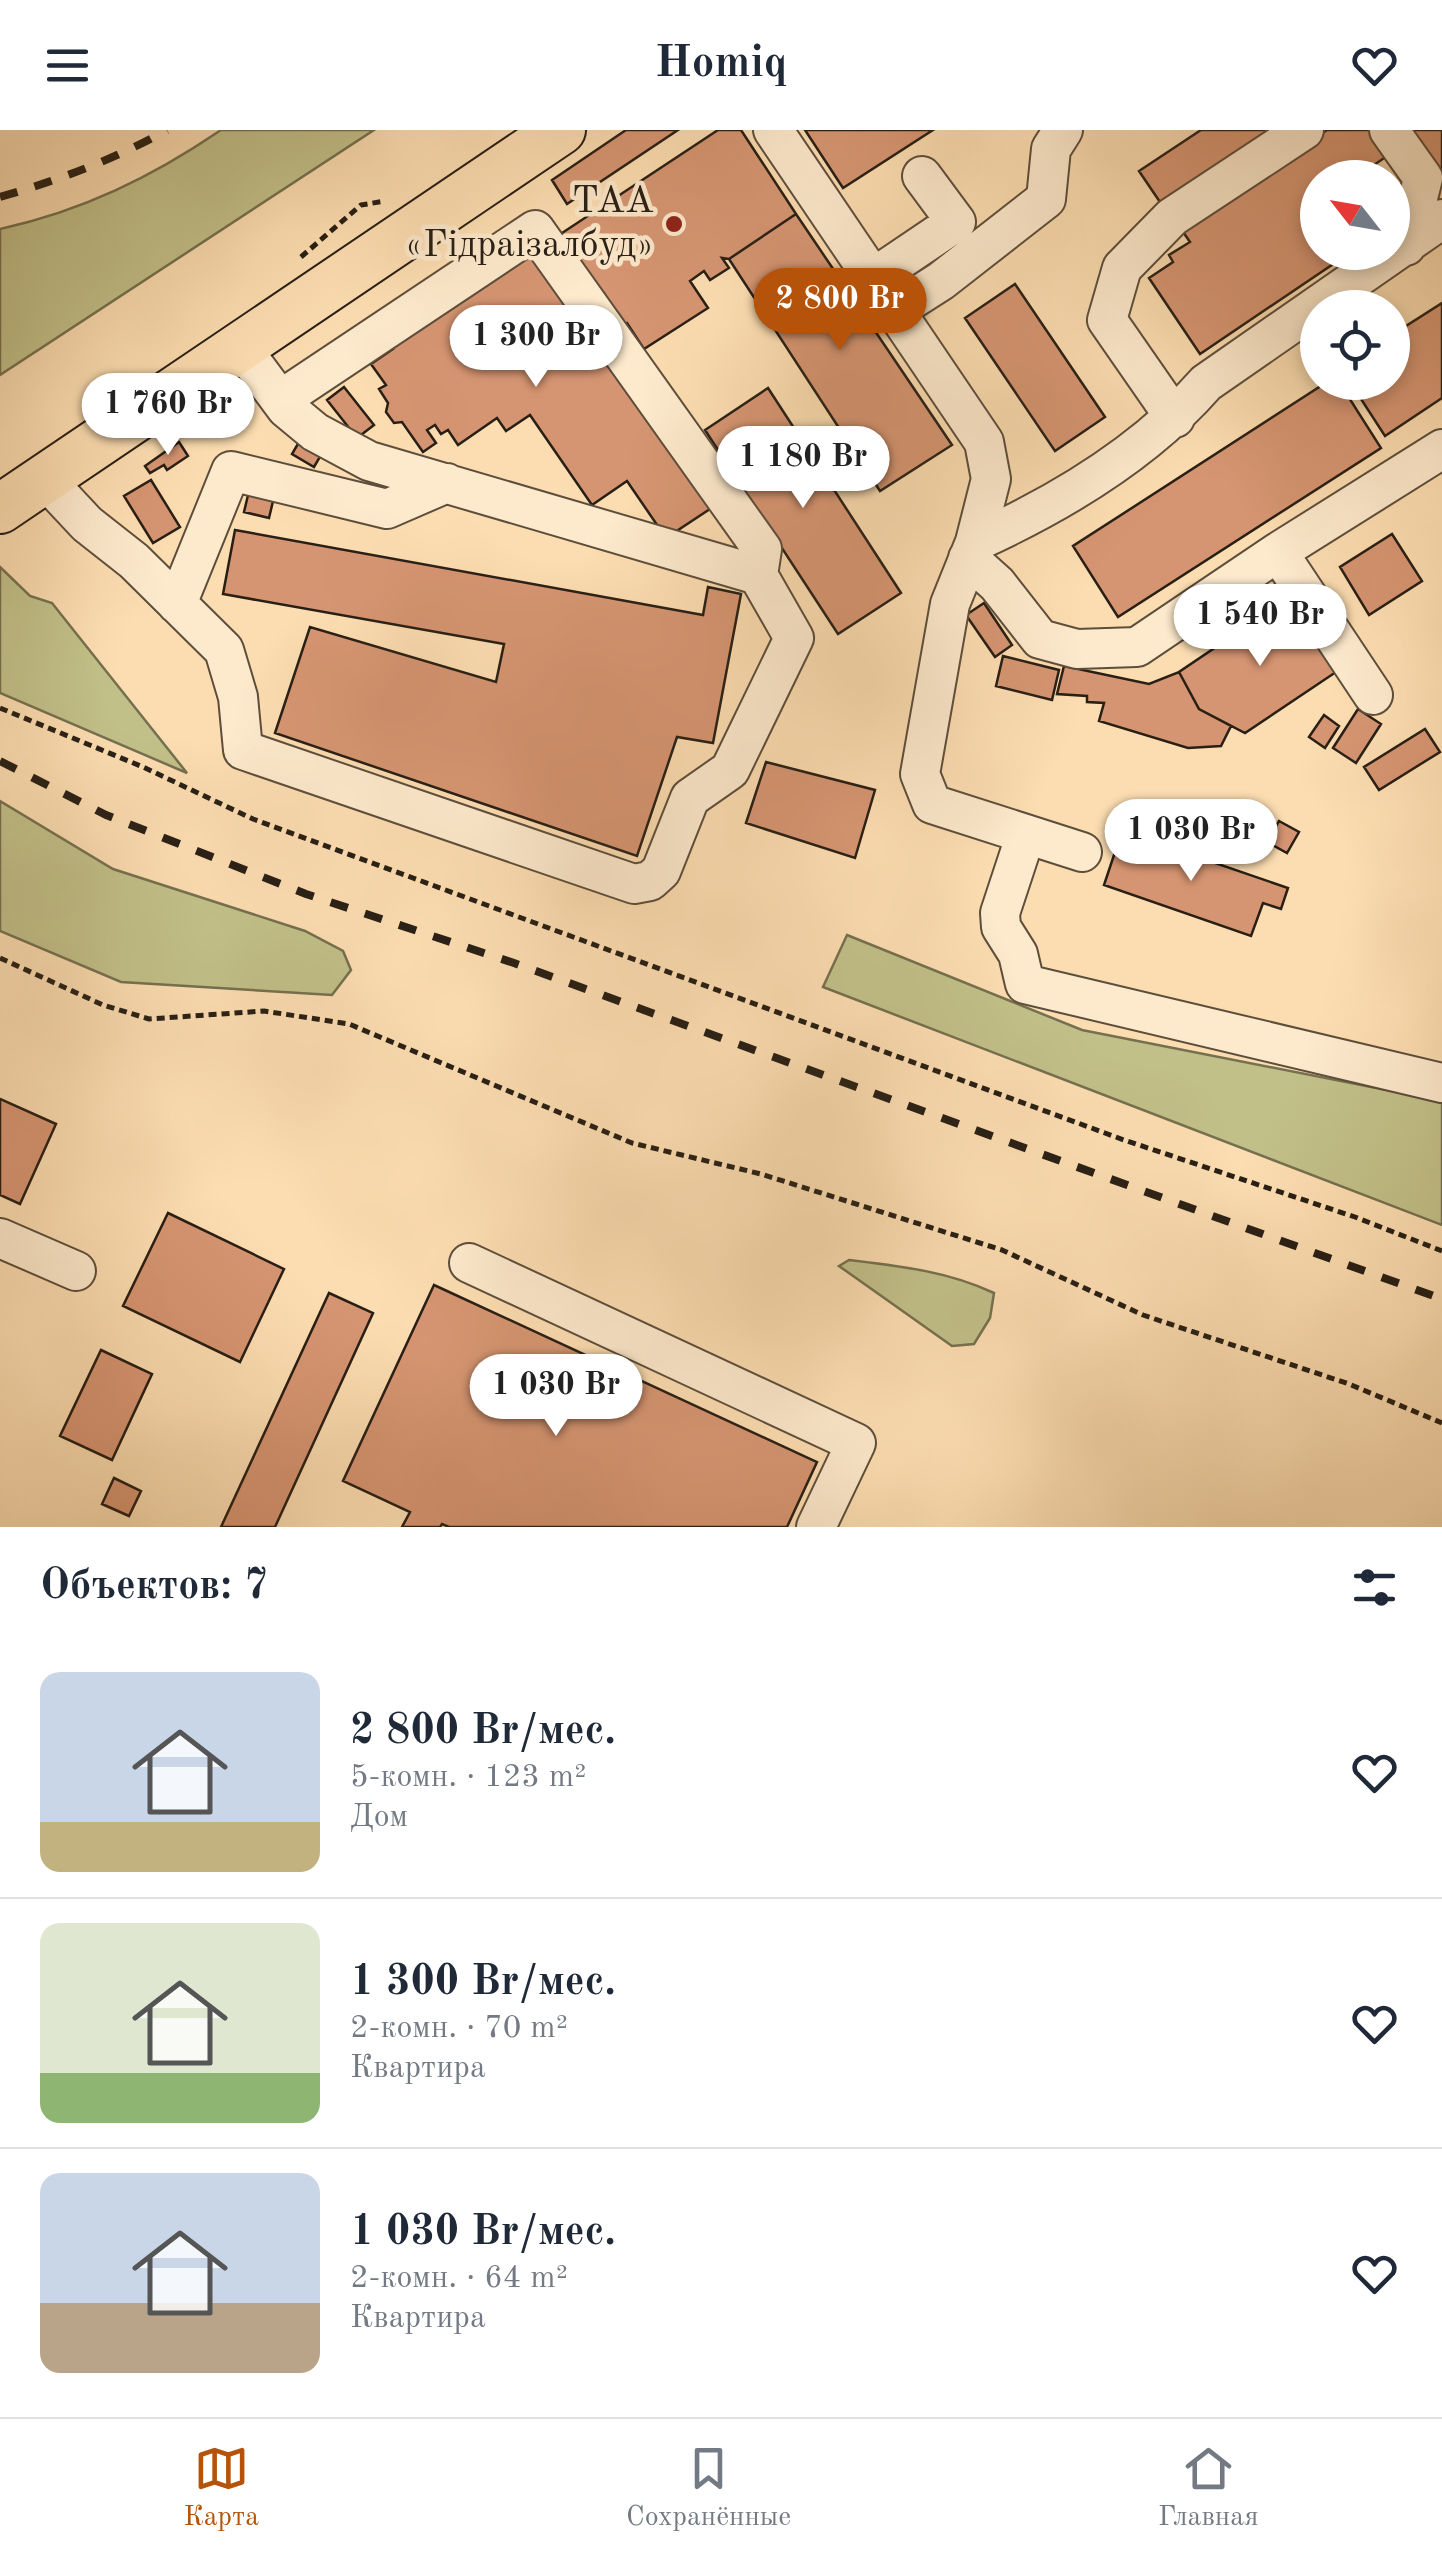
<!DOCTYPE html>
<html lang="ru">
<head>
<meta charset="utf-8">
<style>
  :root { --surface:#fff; --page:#f6f6f7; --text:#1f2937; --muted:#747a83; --line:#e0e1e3; --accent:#b45309 }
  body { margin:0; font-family:"Old Standard TT",serif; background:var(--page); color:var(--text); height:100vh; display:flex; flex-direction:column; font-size:38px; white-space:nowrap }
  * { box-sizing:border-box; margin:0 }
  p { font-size:32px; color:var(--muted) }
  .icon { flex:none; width:55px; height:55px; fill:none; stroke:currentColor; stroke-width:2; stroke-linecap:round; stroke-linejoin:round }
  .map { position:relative; height:1397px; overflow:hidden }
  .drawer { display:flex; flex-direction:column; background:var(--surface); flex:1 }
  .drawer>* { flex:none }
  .needle { width:65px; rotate:301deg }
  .buttons { position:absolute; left:1300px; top:30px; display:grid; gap:20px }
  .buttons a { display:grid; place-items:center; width:110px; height:110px; border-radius:50%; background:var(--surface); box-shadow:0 5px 15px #0003; font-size:50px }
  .price { position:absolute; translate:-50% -85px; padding:0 22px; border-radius:35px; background:#fff; color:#222; font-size:32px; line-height:65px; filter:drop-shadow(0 2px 5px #0008) }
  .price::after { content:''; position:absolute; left:50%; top:60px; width:30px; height:22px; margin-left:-15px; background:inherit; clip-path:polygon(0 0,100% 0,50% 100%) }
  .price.on { background:var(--accent); color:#fff }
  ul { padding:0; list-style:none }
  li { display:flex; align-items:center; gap:30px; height:250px; padding:0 40px }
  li+li { border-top:2px solid var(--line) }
  li span { display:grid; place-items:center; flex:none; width:280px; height:200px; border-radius:20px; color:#555 }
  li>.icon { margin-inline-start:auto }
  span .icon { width:120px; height:120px; fill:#fffc; stroke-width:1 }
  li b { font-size:42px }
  h2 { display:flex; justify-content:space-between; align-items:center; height:120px; padding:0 40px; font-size:42px }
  header { display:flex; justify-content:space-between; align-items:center; height:130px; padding:0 40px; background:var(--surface); font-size:45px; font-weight:700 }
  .tab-bar { display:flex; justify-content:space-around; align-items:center; height:140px; border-top:2px solid var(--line); background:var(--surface); font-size:28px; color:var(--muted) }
  .tab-bar a { display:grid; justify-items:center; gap:5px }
  .tab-bar .on { color:var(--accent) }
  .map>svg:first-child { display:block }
  .green { fill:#c2c089; stroke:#75704f; stroke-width:2.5 }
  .building { fill:#d69572; stroke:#281f15; stroke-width:2.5 }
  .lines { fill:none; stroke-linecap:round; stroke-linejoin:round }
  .minor-casing { stroke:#5d4e3c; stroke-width:42 }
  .major-casing { stroke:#281f15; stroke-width:52 }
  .path { stroke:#281f15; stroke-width:5; stroke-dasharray:8 5; stroke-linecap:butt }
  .minor { stroke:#fde9cc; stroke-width:38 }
  .major { stroke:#fcddb1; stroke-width:48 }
  .rail { stroke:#281f15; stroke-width:8; stroke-dasharray:18 18; stroke-linecap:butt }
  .poi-dot { fill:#8f2418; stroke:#fde9cc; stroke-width:4 }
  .labels { text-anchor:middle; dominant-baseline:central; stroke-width:9; stroke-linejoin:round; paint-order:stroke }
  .poi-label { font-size:38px; fill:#281f15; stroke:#fde9cc; text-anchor:end }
</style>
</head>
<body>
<header><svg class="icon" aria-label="menu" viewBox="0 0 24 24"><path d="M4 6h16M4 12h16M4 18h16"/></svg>Homiq<svg class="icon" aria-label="heart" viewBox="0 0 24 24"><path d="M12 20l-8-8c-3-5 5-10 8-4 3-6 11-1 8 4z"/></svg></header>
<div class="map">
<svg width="1442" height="1397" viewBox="0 0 1442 1397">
  <rect width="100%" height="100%" fill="#fcddb1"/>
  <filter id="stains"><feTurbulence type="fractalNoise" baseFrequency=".002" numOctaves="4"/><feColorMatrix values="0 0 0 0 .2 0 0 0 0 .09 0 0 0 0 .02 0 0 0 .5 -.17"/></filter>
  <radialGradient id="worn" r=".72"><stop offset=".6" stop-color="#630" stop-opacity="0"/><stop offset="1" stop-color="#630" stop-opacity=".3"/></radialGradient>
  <path class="green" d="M221,0H374L0,245V99C82,81 152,47 221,0Z
    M0,437L30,466L52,473L187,643L0,563Z
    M0,671L113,739L305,801L343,821L351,840L332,865L121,852L0,801Z
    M847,805L1082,900L1442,971V1095L823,857Z
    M849,1130C899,1136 947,1141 994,1163L990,1188L974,1214L952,1216L839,1136Z"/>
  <path class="building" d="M626,0H678L567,74L552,50Z
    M718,0H741L796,84L729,129L722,128L729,138L710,150L704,141L690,151L708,178L644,219L627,193L623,195L562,103Z
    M805,0H933L843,58Z
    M1201,0H1280L1164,78L1139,41Z
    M1327,0H1374L1390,24L1355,48H1318V122H1351L1200,224L1149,148L1173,132L1169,125L1190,112L1181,99Z
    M1407,0H1442V51Z
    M796,84L952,315L880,361L729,129Z
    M534,120L713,377L666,408L627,351L592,375L530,285L506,301L497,288L458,315L448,300L441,304L435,295L427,300L436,313L423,322L402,292L394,293L386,282L388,273L379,259L386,255L371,234L393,219L390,215Z
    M1015,154L1105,287L1055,321L965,188Z
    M1442,173V268L1385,306L1350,252H1392V205Z
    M1327,252H1339L1381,318L1118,487L1073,416Z
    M344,257L374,295L357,308L327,270Z
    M768,258L901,463L838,504L705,300Z
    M179,312L188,326L167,340L164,335L150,343L145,336Z
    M299,312L321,325L314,337L292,324Z
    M151,350L180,397L153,413L124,366Z
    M249,361L274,367L269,388L244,382Z
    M235,400L703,485L708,457L741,464L713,613L677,607L637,726L275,603L310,497L496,552L504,514L223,464Z
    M1392,404L1422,451L1369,485L1340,437Z
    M1290,467L1339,540L1245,603L1199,579L1179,542Z
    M984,473L1012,515L995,527L966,485Z
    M1003,526L1059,540L1052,570L996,556Z
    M1064,536L1149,554L1179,542L1199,579L1231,596L1221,616L1188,618L1099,591L1104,573L1087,572V566L1057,564Z
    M1358,579L1381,594L1356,633L1333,618Z
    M1324,585L1339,596L1325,618L1309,607Z
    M1425,599L1440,622L1379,660L1364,637Z
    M766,632L875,660L855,728L746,693Z
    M1230,673L1270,694L1253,726L1208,702L1220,680L1225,682Z
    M1279,691L1299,702L1287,723L1267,712Z
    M1122,701L1288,758L1281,779L1263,773L1251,806L1104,755Z
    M0,969L56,994L20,1074L0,1065Z
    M168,1083L284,1139L240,1232L123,1176Z
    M434,1155L817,1332L787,1397H449L442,1394L440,1397H402L410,1382L343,1351Z
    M329,1163L373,1183L275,1397H221Z
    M101,1220L152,1244L112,1330L60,1306Z
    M114,1348L141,1361L129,1386L102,1374Z"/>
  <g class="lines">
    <defs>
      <path id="minor" d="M773,0L984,312L991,349L975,412L950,474L920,644L932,674L1082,722
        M1389,0L1423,48L1406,116
        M873,148L956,92L922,46
        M894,181L941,151L1046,69L1051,19L1063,0
        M280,270L535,100L762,419L758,445
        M1175,288L1107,190L1122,138L1172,87L1304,0
        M44,348L87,394L134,431L224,520L238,567L243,620L634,754L650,751L661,741L690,668L730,640L794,508L758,445L369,331L315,302L286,278L240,216
        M975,412C1059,374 1144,324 1206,253L1442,89
        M1278,422L1373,565
        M968,428L997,454L1040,509L1077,519L1137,517L1278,422L1442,319
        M177,474L231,341L387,379L447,353
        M1026,704L1000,783L1001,797L1018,824L1025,854L1442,953
        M0,1108L76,1141
        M469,1133L856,1313L816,1397"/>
      <path id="major" d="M0,379L561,0"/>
    </defs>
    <use href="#minor" class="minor-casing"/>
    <use href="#major" class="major-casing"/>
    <path class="path" d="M301,127L361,75L385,71
      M0,578L143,637L253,689L1124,1010L1355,1087L1442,1121
      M0,828L103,875L149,889L264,881L349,894L632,1013L761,1044L1002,1120L1143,1185L1349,1254L1442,1293"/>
    <use href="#minor" class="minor"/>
    <use href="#major" class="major"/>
    <path class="rail" d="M0,67C59,50 113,30 167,0
      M0,631L106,685L306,764L514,833L1442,1169"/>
  </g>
  <circle class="poi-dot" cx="674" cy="94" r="10"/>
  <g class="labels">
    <g class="poi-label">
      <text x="654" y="72">ТАА<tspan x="654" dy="44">«Гідраізалбуд»</tspan></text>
    </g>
  </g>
  <rect width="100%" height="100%" filter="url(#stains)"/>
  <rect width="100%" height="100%" fill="url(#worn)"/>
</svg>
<div class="buttons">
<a><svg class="needle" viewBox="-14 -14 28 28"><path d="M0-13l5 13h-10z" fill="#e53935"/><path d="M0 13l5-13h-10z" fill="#747a83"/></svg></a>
<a><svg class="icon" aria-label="locate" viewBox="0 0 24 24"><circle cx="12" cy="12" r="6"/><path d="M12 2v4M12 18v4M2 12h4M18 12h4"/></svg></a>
</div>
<b class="price on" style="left:840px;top:223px">2 800 Br</b>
<b class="price" style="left:536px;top:260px">1 300 Br</b>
<b class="price" style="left:168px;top:328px">1 760 Br</b>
<b class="price" style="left:803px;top:381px">1 180 Br</b>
<b class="price" style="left:1260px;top:539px">1 540 Br</b>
<b class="price" style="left:1191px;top:754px">1 030 Br</b>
<b class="price" style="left:556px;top:1309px">1 030 Br</b>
</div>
<section class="drawer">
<h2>Объектов: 7<svg class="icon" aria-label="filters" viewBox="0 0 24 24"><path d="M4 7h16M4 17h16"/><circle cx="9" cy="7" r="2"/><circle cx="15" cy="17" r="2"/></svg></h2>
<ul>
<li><span style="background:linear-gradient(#c9d6e8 75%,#c2b280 0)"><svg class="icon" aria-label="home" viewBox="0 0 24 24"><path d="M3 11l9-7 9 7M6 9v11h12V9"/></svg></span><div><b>2 800 Br/мес.</b><p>5-комн. · 123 m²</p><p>Дом</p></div><svg class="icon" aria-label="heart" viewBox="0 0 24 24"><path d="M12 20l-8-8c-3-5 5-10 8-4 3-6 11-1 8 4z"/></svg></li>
<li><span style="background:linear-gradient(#dfe7d0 75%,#8fb573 0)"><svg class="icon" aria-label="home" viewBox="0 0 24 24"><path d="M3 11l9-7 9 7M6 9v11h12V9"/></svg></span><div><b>1 300 Br/мес.</b><p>2-комн. · 70 m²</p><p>Квартира</p></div><svg class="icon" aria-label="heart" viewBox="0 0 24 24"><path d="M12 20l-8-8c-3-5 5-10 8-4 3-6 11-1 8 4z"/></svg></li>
<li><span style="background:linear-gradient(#c9d6e8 65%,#b9a48a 0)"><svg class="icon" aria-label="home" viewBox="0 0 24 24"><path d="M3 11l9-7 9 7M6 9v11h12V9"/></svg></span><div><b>1 030 Br/мес.</b><p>2-комн. · 64 m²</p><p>Квартира</p></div><svg class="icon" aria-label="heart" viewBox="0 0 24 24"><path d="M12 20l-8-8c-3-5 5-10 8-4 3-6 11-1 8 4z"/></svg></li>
</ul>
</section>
<nav class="tab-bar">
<a class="on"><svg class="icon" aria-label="map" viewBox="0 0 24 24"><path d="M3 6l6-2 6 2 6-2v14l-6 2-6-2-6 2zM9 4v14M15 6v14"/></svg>Карта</a>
<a><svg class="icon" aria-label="saved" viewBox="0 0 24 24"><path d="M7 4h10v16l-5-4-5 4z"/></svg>Сохранённые</a>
<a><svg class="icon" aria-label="home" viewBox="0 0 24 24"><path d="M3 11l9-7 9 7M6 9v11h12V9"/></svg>Главная</a>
</nav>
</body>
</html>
